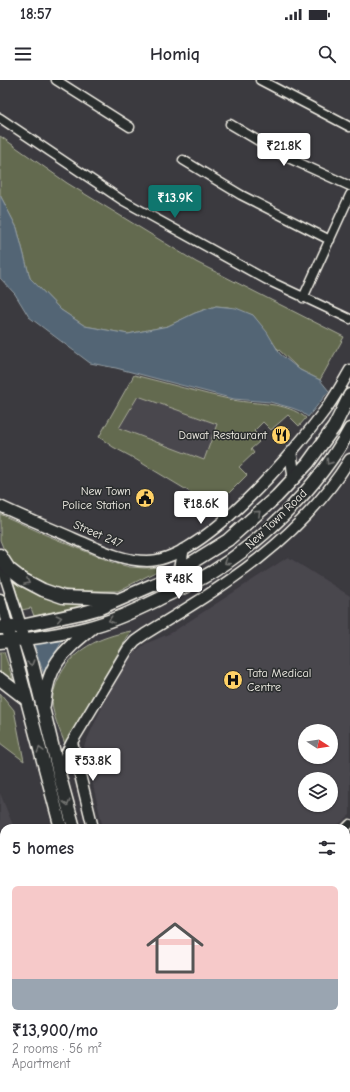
<!DOCTYPE html>
<html lang="en">
<head>
<meta charset="utf-8">
<style>
  :root { --surface:#fff; --page:#f7f7f7; --text:#2b2b33; --muted:#7c7c81; --line:#e1e1e2; --accent:#0f766e }
  body { margin:0; font-family:"Comic Neue",sans-serif; background:var(--page); color:var(--text); height:100vh; display:flex; flex-direction:column; font-size:15px; white-space:nowrap }
  * { box-sizing:border-box; margin:0 }
  p { font-size:13px; color:var(--muted) }
  .icon { flex:none; width:22px; height:22px; fill:none; stroke:currentColor; stroke-width:2; stroke-linecap:round; stroke-linejoin:round }
  .map { position:relative; flex:1; overflow:hidden }
  .details { position:absolute; left:0px; top:744px; width:350px; height:268px; display:flex; flex-direction:column; background:var(--surface); border-radius:12px 12px 0 0; box-shadow:0 1px 3px #0004 }
  .details>* { flex:none }
  .needle { width:26px; rotate:102deg }
  .controls { position:absolute; left:298px; top:644px; display:grid; gap:8px }
  .controls a { display:grid; place-items:center; width:40px; height:40px; border-radius:50%; background:var(--surface); box-shadow:0 1px 3px #0004; font-size:20px }
  .price { position:absolute; translate:-50% -34px; padding:0 9px; border-radius:4px; background:#fff; color:#222; font-size:13px; line-height:26px; filter:drop-shadow(0 1px 2px #0008) }
  .price::after { content:''; position:absolute; left:50%; top:24px; width:12px; height:9px; margin-left:-6px; background:inherit; clip-path:polygon(0 0,100% 0,50% 100%) }
  .price.selected { background:var(--accent); color:#fff }
  ul { padding:0; list-style:none }
  li { display:grid; align-content:center; gap:8px; height:212px; padding:0 12px }
  li+li { border-top:1px solid var(--line) }
  li span { display:grid; place-items:center; height:124px; border-radius:6px; color:#555 }
  li>.icon { margin-inline-start:auto }
  span .icon { width:72px; height:72px; fill:#fffc; stroke-width:1 }
  li b { font-size:17px }
  h2 { display:flex; justify-content:space-between; align-items:center; height:48px; padding:0 12px; font-size:17px }
  .status { display:flex; justify-content:space-between; align-items:center; height:28px; padding:0 20px; background:var(--surface); direction:ltr }
  .status svg { height:11px; fill:currentColor }
  header { display:flex; justify-content:space-between; align-items:center; height:52px; padding:0 12px; background:var(--surface); font-size:18px; font-weight:700 }
  .map>svg:first-child { display:block }
  .built { fill:#4a464e; fill-rule:evenodd }
  .green { fill:#636a50; stroke:#acae9c; fill-rule:evenodd }
  .water { fill:#526575; stroke:#939da3 }
  .lines { fill:none; stroke-linecap:round; stroke-linejoin:round }
  .minor-casing { stroke:#f4f1e8; stroke-width:11 }
  .tertiary-casing { stroke:#f4f1e8; stroke-width:13 }
  .secondary-casing { stroke:#f4f1e8; stroke-width:14 }
  .primary-casing { stroke:#f4f1e8; stroke-width:15 }
  .minor { stroke:#2a2d2e; stroke-width:8 }
  .tertiary { stroke:#2a2d2e; stroke-width:10 }
  .secondary { stroke:#2a2d2e; stroke-width:11 }
  .primary { stroke:#2a2d2e; stroke-width:12 }
  .oneway { stroke:#71726f }
  .labels { text-anchor:middle; dominant-baseline:central; stroke-width:3; stroke-linejoin:round; paint-order:stroke }
  .poi-label { font-size:12px; fill:#f4f1e8; stroke:#2a2d2e; text-anchor:end }
  .street-label { font-size:12px; fill:#f4f1e8; stroke:#2a2d2e }
</style>
</head>
<body>
<div class="status"><b>18:57</b><svg viewBox="0 0 49 12"><path d="M0 12V9h3v3zM5 12V6h3v6zM10 12V3h3v9zM15 12V0h3v12zM26 1h20v11H26zM47 4h2v5h-2z"/></svg></div>
<header><svg class="icon" aria-label="menu" viewBox="0 0 24 24"><path d="M4 6h16M4 12h16M4 18h16"/></svg>Homiq<svg class="icon" aria-label="search" viewBox="0 0 24 24"><circle cx="10" cy="10" r="6"/><path d="M15 15l6 6"/></svg></header>
<div class="map">
<svg width="350" height="1012" viewBox="0 0 350 1012">
  <rect width="100%" height="100%" fill="#3b3a3f"/>
  <filter id="ink" filterUnits="userSpaceOnUse"><feTurbulence type="fractalNoise" baseFrequency=".025" numOctaves="2"/><feDisplacementMap in="SourceGraphic" scale="8" xChannelSelector="R" yChannelSelector="G"/><feConvolveMatrix kernelMatrix="1 2 1 2 8 2 1 2 1" color-interpolation-filters="sRGB"/></filter>
  <g filter="url(#ink)">
    <path class="built" d="M138,316L218,344L204,380L119,348Z
      M288,477L350,516V735L334,748H103L84,666L104,623L128,578L145,564L171,553ZM305,651H331V677H305ZM305,699H331V725H305Z
      M0,713L14,748H4V1008H117L118,1012H0Z"/>
    <path class="green" d="M0,56L67,103L196,182L344,257L320,300L300,290L276,267L253,235L228,227L216,226L195,233L168,246L128,254L85,246L61,230L30,198L17,148L0,115Z
      M134,295C167,303 200,313 233,320C258,325 285,321 306,338L299,346L288,335L271,350L263,342L254,351L259,356L256,359L259,362L251,369L254,373L239,387L247,395L215,427L130,376L113,367L99,357ZM138,316L217,344L204,380L119,348Z
      M0,434L46,455L114,483L130,487L144,488L165,487L118,511H72L49,506L27,495L12,483L4,470L0,460Z
      M18,500L46,517L64,523L80,524L79,526L34,536L31,528L22,530L14,504V501Z
      M131,551L65,664C61,653 55,641 53,629C51,619 54,609 58,600C71,569 100,557 131,551Z
      M0,572H4L16,609L0,596Z
      M0,613L14,630L24,681L0,663Z"/>
    <path class="water" d="M0,115L17,148L30,198L61,230L85,246L128,254L168,246L195,233L216,226L236,228L253,235L267,252L280,274L300,290L320,300L329,311L308,337L300,331L292,328L270,322L234,319L116,288L90,283L29,237L15,214L0,198Z
      M65,556L50,582L45,598L34,564Z"/>
    <g class="lines">
      <defs>
        <path id="minor" d="M56,0L130,47
          M260,0L350,47
          M0,38L122,120L267,200L350,239
          M230,44L284,76L350,106
          M183,80L241,115L330,160
          M303,218L350,115
          M346,748L350,744
          M346,896L350,893
          M346,958L350,957
          M185,1012L196,1008"/>
        <path id="tertiary" d="M0,426C25,438 50,448 75,459C99,469 121,481 147,481C203,481 296,370 328,326C336,315 343,302 350,290
          M0,480L21,546
          M0,519L8,548
          M72,662L93,748
          M60,695L66,674L72,662L128,569L135,561L145,554C224,506 300,460 350,379
          M120,1008L121,1012
          M167,1008L168,1012"/>
        <path id="secondary" d="M291,374L294,398
          M179,492L183,470"/>
        <path id="primary" d="M0,475L9,489L22,499L43,510L63,517L114,519
          M0,548L21,546L82,533L100,528L162,501L228,460L277,416L308,383L334,347L350,315
          M9,553L61,748
          M22,553L32,583L60,697L74,748
          M0,562C29,559 58,555 86,548C111,542 134,531 157,520C169,514 182,508 195,502C255,470 318,408 350,349
          M0,599L26,619
          M44,625C48,583 63,572 93,547
          M134,1008L135,1012
          M149,1008L150,1012"/>
      </defs>
      <use href="#minor" class="minor-casing"/>
      <use href="#tertiary" class="tertiary-casing"/>
      <use href="#secondary" class="secondary-casing"/>
      <use href="#primary" class="primary-casing"/>
      <use href="#minor" class="minor"/>
      <use href="#tertiary" class="tertiary"/>
      <use href="#secondary" class="secondary"/>
      <use href="#primary" class="primary"/>
    </g>
    <defs><path id="oneway-chevron" d="M-2-3.5L2.5 0L-2 3.5" fill="none" stroke-width="1.6" stroke-linecap="round" stroke-linejoin="round"/></defs>
    <g class="oneway">
      <use href="#oneway-chevron" transform="translate(329 382) rotate(125)"/>
      <use href="#oneway-chevron" transform="translate(258 433) rotate(-42)"/>
      <use href="#oneway-chevron" transform="translate(227 482) rotate(147)"/>
      <use href="#oneway-chevron" transform="translate(27 502) rotate(27)"/>
      <use href="#oneway-chevron" transform="translate(59 538) rotate(-12)"/>
      <use href="#oneway-chevron" transform="translate(111 540) rotate(161)"/>
      <use href="#oneway-chevron" transform="translate(31 583) rotate(74)"/>
      <use href="#oneway-chevron" transform="translate(40 670) rotate(-105)"/>
      <use href="#oneway-chevron" transform="translate(67 723) rotate(75)"/>
    </g>
  </g>
  <defs>
    <symbol id="restaurant-disc" viewBox="-11 -11 22 22"><circle r="9.5" fill="#ffd166" stroke="#2a2d2e"/><path d="M-5-6h1v4h1v-4h1v4h1v-4h1v5L-1.5 .5V6h-2V.5L-5-1ZM5-6V6H3V1.5H1.5Q1.5-4 5-6Z" fill="#111"/></symbol>
    <symbol id="civic-disc" viewBox="-11 -11 22 22"><circle r="9.5" fill="#ffd166" stroke="#2a2d2e"/><path d="M-.6-6.5H3V-4.5H.6V-3L4-1V1h2V6H-6V1h2V-1L-.6-3ZM-1.2 2.5V6h2.4V2.5Z" fill="#111"/></symbol>
    <symbol id="hospital-disc" viewBox="-11 -11 22 22"><circle r="9.5" fill="#ffd166" stroke="#2a2d2e"/><path d="M-5-5h3v3.5h4V-5h3V5h-3V1.5h-4V5h-3Z" fill="#111"/></symbol>
  </defs>
  <g fill-rule="evenodd">
    <use href="#restaurant-disc" x="270" y="344" width="22" height="22"/>
    <use href="#civic-disc" x="134" y="407" width="22" height="22"/>
    <use href="#hospital-disc" x="222" y="589" width="22" height="22"/>
  </g>
  <g class="labels">
    <g class="poi-label">
      <text x="267" y="355">Dawat Restaurant</text>
      <text x="131" y="411">New Town<tspan x="131" dy="14">Police Station</tspan></text>
      <text x="247" y="593" text-anchor="start">Tata Medical<tspan x="247" dy="14">Centre</tspan></text>
    </g>
    <g class="street-label">
      <text transform="translate(276 439) rotate(-44)">New Town Road</text>
      <text transform="translate(98 454) rotate(23)">Street 247</text>
    </g>
  </g>
</svg>
<div class="controls">
<a><svg class="needle" viewBox="-14 -14 28 28"><path d="M0-13l5 13h-10z" fill="#e53935"/><path d="M0 13l5-13h-10z" fill="#7c7c81"/></svg></a>
<a><svg class="icon" aria-label="layers" viewBox="0 0 24 24"><path d="M12 4l9 5-9 5-9-5zM3 14l9 5 9-5"/></svg></a>
</div>
<b class="price" style="left:284px;top:87px">₹21.8K</b>
<b class="price selected" style="left:175px;top:139px">₹13.9K</b>
<b class="price" style="left:201px;top:445px">₹18.6K</b>
<b class="price" style="left:179px;top:520px">₹48K</b>
<b class="price" style="left:93px;top:702px">₹53.8K</b>
<section class="details">
<h2>5 homes<svg class="icon" aria-label="filters" viewBox="0 0 24 24"><path d="M4 7h16M4 17h16"/><circle cx="9" cy="7" r="2"/><circle cx="15" cy="17" r="2"/></svg></h2>
<ul>
<li><span style="background:linear-gradient(#f6c9c9 75%,#9aa5b1 0)"><svg class="icon" aria-label="home" viewBox="0 0 24 24"><path d="M3 11l9-7 9 7M6 9v11h12V9"/></svg></span><div><b>₹13,900/mo</b><p>2 rooms · 56 m²</p><p>Apartment</p></div></li>
</ul>
</section>
</div>
</body>
</html>
